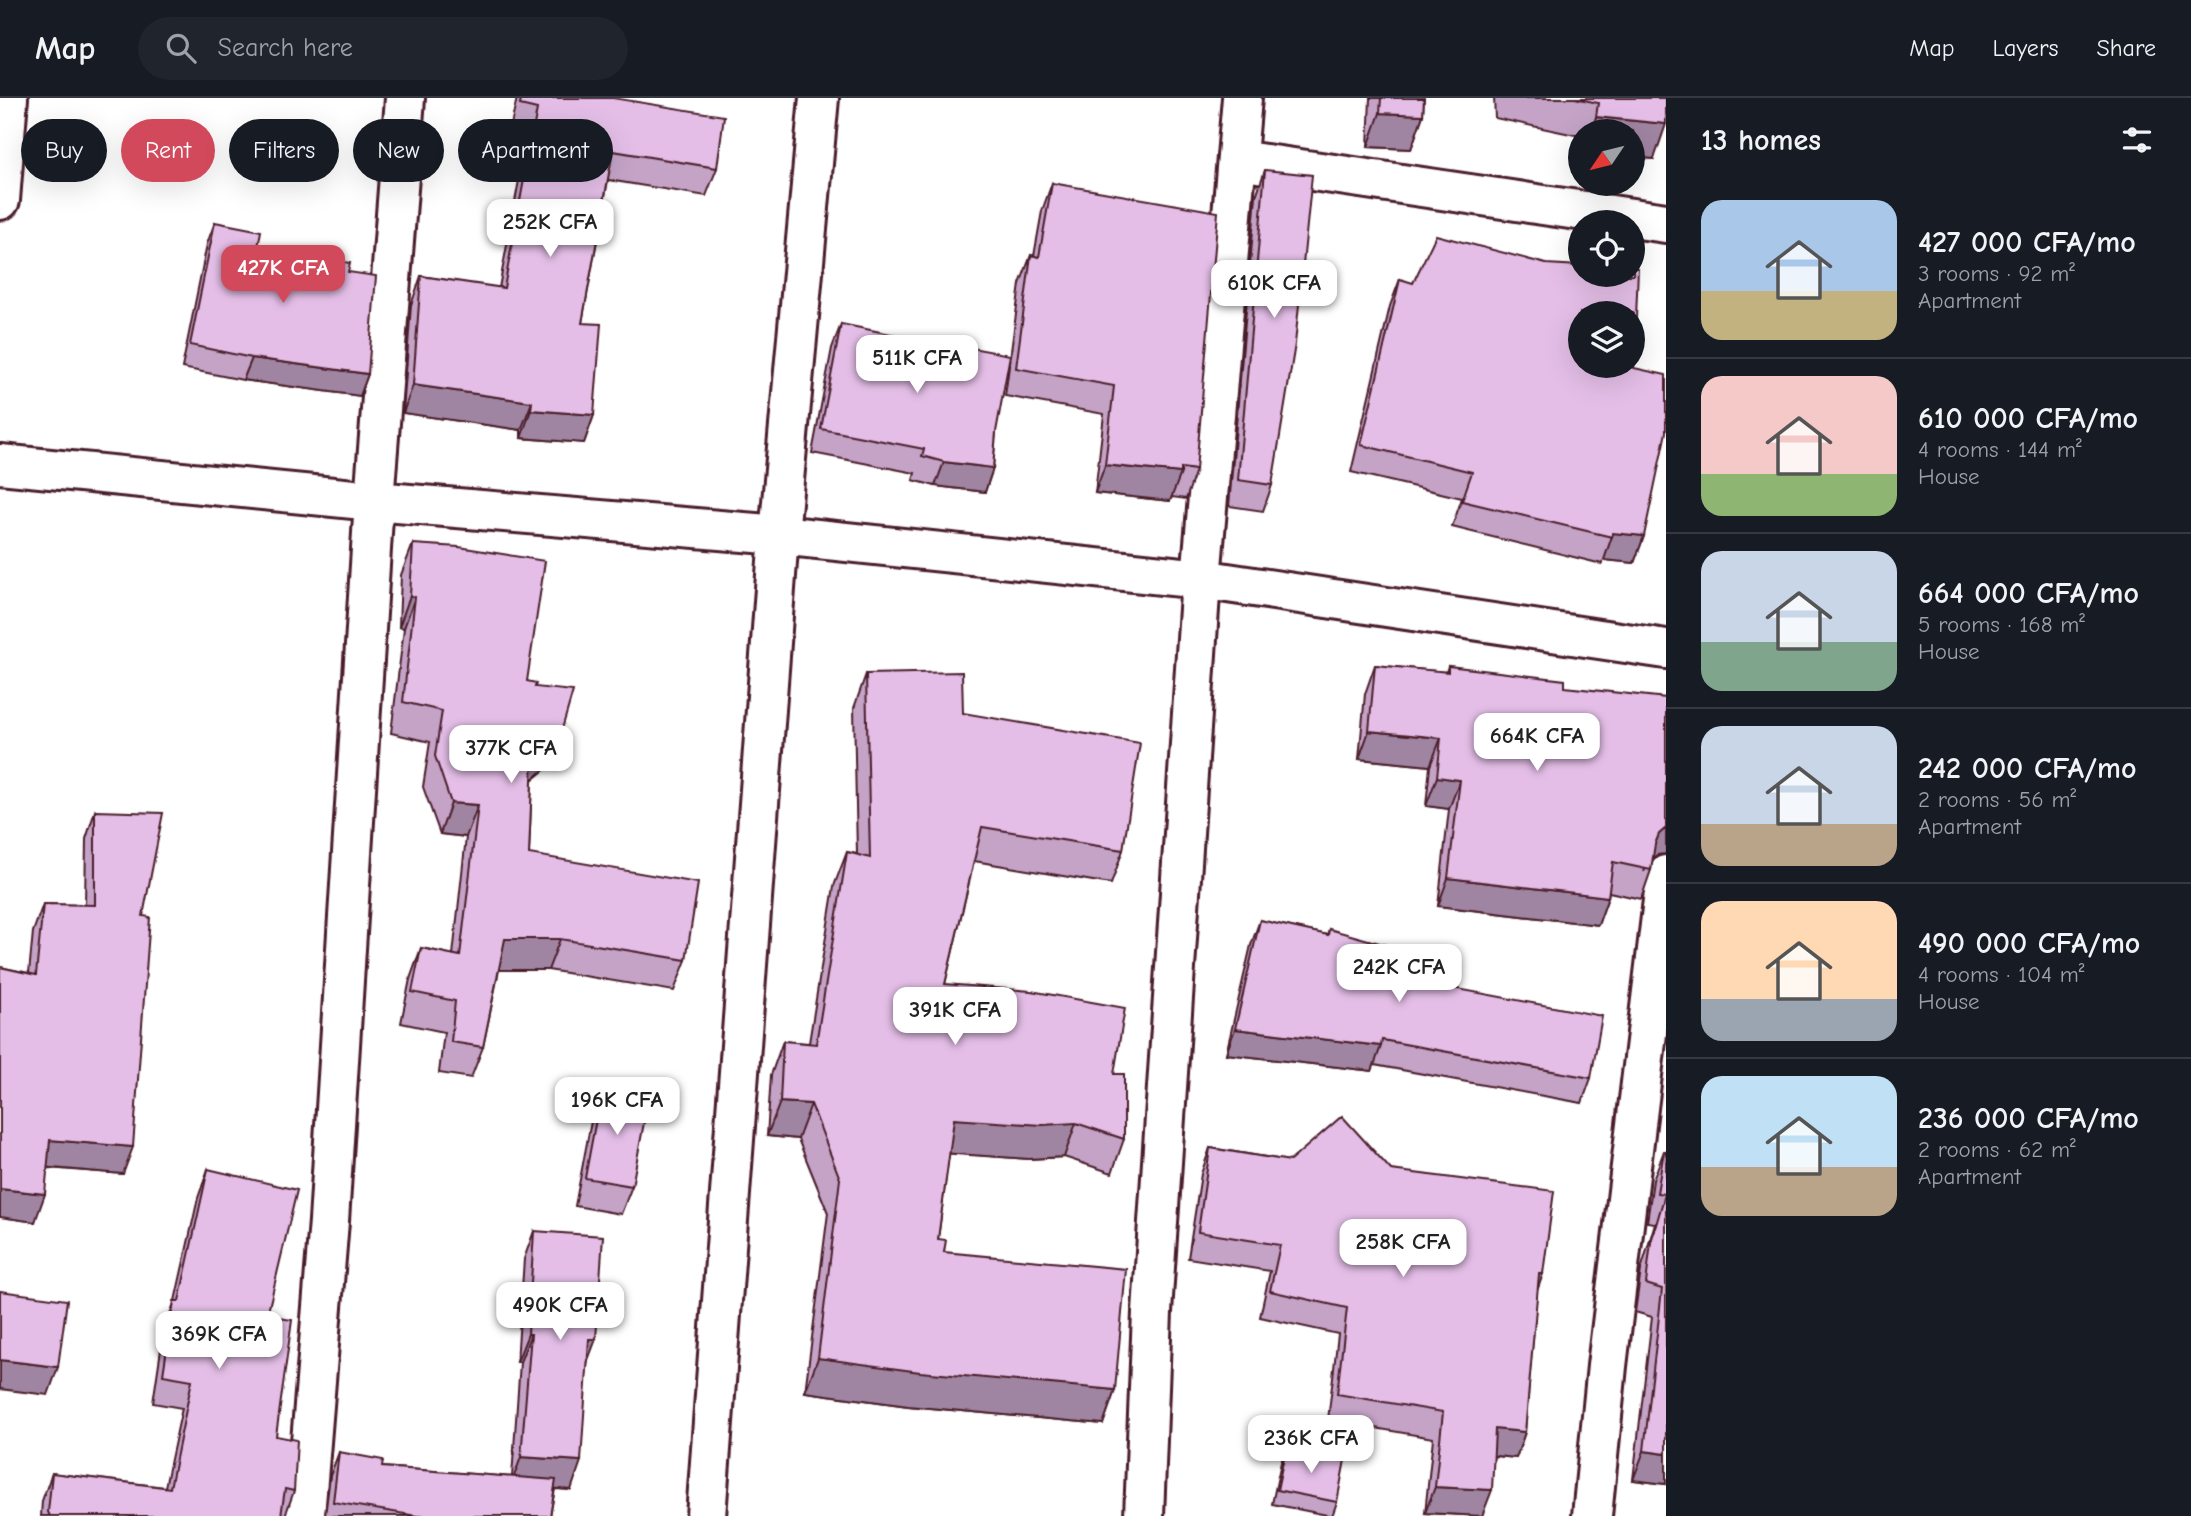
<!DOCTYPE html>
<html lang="en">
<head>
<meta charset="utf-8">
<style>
  :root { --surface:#171b24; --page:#20242c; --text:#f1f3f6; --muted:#9ea1a6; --line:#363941; --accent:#d1495b }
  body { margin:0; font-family:"Comic Neue",sans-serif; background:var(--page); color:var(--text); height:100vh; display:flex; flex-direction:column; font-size:26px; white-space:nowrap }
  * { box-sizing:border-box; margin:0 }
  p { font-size:23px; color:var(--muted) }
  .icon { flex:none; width:38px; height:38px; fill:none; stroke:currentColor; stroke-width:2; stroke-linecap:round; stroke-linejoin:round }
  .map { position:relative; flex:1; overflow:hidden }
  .drawer { display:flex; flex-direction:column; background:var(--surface); width:525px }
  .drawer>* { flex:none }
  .top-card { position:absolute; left:21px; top:21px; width:665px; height:63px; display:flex; gap:14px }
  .needle { width:46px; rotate:235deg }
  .fabs { position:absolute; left:1568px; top:21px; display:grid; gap:14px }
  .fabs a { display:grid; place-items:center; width:77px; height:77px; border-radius:50%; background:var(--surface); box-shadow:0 7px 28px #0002; font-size:35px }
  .price { position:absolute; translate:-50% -60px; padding:0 16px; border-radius:14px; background:#fff; color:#222; font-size:23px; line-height:46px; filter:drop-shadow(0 2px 4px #0008) }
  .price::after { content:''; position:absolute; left:50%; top:42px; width:21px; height:16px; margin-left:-10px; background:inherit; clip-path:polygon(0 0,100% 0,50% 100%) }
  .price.selected { background:var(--accent); color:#fff }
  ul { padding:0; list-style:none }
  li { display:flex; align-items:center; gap:21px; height:175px; padding:0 35px }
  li+li { border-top:2px solid var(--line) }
  li span { display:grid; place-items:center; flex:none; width:196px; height:140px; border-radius:21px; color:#555 }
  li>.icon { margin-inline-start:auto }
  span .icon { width:84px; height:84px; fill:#fffc; stroke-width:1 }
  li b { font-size:30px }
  h2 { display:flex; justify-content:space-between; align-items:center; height:84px; padding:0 35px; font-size:30px }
  .tag { padding:0 24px; border-radius:32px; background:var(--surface); box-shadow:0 7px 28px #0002; font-size:24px; line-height:63px }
  .tag.selected { background:var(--accent); color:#fff }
  header { display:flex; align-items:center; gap:42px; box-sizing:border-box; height:98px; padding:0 35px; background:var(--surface); border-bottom:2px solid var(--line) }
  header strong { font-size:33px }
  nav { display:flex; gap:38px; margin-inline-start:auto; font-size:24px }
  .search { width:490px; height:63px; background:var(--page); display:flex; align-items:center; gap:18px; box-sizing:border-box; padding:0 24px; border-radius:38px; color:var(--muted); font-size:26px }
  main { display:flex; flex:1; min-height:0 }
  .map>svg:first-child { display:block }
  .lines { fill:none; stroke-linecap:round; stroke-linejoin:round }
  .minor-casing { stroke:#4a1f2b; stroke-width:44 }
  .minor { stroke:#fff; stroke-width:38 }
  .wall { fill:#c4a3c7; stroke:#4a1f2b; stroke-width:2 }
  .shaded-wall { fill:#a085a2; stroke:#4a1f2b; stroke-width:2 }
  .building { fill:#e4bee7; stroke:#4a1f2b; stroke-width:2; fill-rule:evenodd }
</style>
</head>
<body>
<header>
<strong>Map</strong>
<div class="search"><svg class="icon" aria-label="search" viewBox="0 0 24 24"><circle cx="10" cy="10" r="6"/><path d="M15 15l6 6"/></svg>Search here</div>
<nav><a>Map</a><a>Layers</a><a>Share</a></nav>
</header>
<main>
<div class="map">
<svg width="1666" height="1418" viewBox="0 0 1666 1418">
  <rect width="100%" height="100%" fill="#fff"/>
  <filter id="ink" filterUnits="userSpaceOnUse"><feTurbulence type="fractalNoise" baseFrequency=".0143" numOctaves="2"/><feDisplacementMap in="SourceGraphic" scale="14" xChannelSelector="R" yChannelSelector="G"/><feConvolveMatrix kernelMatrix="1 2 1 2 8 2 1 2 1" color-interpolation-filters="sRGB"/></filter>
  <g filter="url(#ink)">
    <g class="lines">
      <defs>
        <path id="minor" d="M1238,62L1666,125
          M0,102L8,0
          M0,366L374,403L779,437L1201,481L1666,551
          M305,1418L329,1123L374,403L405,0
          M706,1418L779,437L819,0
          M1144,1418L1152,1214L1201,481L1242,0
          M1592,1418L1607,1268L1666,777"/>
      </defs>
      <use href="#minor" class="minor-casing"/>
      <use href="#minor" class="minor"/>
    </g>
    <path class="wall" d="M517,0H613L717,70L706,98L608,82L582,225L594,317L584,345L521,340V332L403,315L411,207L421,178L499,190L527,39L509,36Z
      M1370,0H1424L1423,17L1411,51L1368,49Z
      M1494,0H1666L1654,61L1633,59V33H1580V38L1495,20Z
      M1265,72L1272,387L1263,413L1229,408L1256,98Z
      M1052,85L1196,372L1186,401L1172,399L1170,403L1095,395L1104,316L1005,298L1020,186L1031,157L1034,158L1042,113Z
      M215,124L258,149L368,276L360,298L243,282L182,270L207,146Z
      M1400,181L1634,270L1644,438L1634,465L1604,462L1602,466L1452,429L1462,400L1351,374L1390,208Z
      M841,226L996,334L993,370L985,394L935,388L913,382L915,375L812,355L832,250Z
      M413,446L527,583L535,589L560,638L548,669L532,682L529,756L686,862L674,893L548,872H499L483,949L471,980L439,975L444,934L401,925L410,881L421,850L453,857L466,739L440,736L423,689L430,644L391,635L404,530L399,529L401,477Z
      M1375,567L1446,574L1448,568L1565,589L1657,757L1653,760L1651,772L1641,801L1609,794L1608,799L1598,827L1438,808L1449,711L1426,708L1430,668L1359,661L1365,596Z
      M866,576L963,615L1123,752L1111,786L974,763L945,886L1114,976L1124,1041L1112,1075L1064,1059L1029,1061L949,1055L938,1141L944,1154L1115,1292L1103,1326L908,1308L805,1294L828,1115L798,1041L767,1038L771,977L783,943L809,945L834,788L847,754L857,756L854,610Z
      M95,713L143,818L123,1076L47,1070L35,1124L0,1119V869L29,875L33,834L43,806L85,807L86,741Z
      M1260,822L1327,837L1329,831L1415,883L1591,980L1582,1005L1374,967L1372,973L1226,956L1251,847Z
      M602,989L632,1088L621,1116L575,1108L592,1018Z
      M1210,1050L1290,1063L1391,1072L1537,1193L1525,1334L1516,1360L1494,1358L1482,1418L1425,1415L1433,1340L1328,1322L1338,1236L1260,1219L1270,1173L1188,1160L1201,1076Z
      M1664,1053H1666V1386L1633,1382L1652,1219L1635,1214L1641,1172L1655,1125L1647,1124L1653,1082Z
      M208,1071L267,1218L276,1338L294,1393L285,1418H41L42,1403L52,1375L165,1389L182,1310L153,1305L164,1231L175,1203L198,1100Z
      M534,1133L588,1262L571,1392L555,1391L550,1418H325L330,1378L339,1354L382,1369L512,1379L520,1264H517L524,1161Z
      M1286,1349L1337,1404L1332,1418L1272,1406L1281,1364Z"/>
    <path class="shaded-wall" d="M1380,15L1423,17L1411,51L1368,49Z
      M1596,19L1666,26L1654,61L1633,59V33H1591Z
      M252,260L368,276L360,298L243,282Z
      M413,287L532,304L521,332L403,315Z
      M531,312L594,317L584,345L521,340Z
      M944,364L993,370L985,394L935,388Z
      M1105,367L1181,375L1170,403L1095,395Z
      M1613,435L1644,438L1634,465L1604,462Z
      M410,498L415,499L404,530L399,529Z
      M1369,633L1441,640L1430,668L1359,661Z
      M560,638L548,669L521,690L533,658Z
      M1437,679L1460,682L1449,711L1426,708Z
      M451,705L478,707L466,739L440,736Z
      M1666,730V756L1657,757L1648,764L1644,774L1659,736Z
      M1448,780L1608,799L1598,827L1438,808Z
      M505,841H560L548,872H494Z
      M1235,931L1381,948L1372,973L1226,956Z
      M780,1004L811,1006L798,1041L767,1038Z
      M954,1021L1076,1025L1064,1059L1029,1061L941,1055Z
      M50,1042L133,1049L123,1076L40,1069Z
      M0,1091L45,1096L35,1124L0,1119Z
      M1539,1176H1543L1534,1202Z
      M528,1236H531L520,1264H517Z
      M589,1241H596L585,1270Z
      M818,1260L1115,1292L1103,1326L908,1308L805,1294Z
      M0,1262L58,1269L48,1297L0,1291Z
      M1495,1331L1525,1334L1516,1360L1486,1357Z
      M1644,1353L1666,1356V1386L1633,1382Z
      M521,1359L581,1363L571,1392L511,1387Z
      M1435,1389L1492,1392L1482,1418L1425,1415Z"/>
    <path class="building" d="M521,0H613L724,18L717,70L613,53L582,225L601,226L594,317L531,312L532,304L413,287L421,178L504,190L537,11L520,7Z
      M1381,0H1424L1423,17L1380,15Z
      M1575,0H1666V26L1596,19L1598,5Z
      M1265,72L1312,77L1295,246L1272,387L1238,382Z
      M1052,85L1218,114L1196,372L1181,370V375L1105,367L1114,288L1016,270L1031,157L1039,159Z
      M215,124L261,133L258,149L350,165L348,174L376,178L368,276L252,260L190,247Z
      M1436,137L1546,166L1580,168V177H1633V170H1638L1634,270L1666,277V334L1644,438L1613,435L1612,439L1462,403L1472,374L1361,347L1400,181L1413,185ZM1580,215H1633V268H1580Z
      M841,226L955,249L956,247L1010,257L996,334L993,370L944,364L922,358L924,351L821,331Z
      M413,446L459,449L545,463L527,583L536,585L535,589L573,593L560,638L533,658L529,756L698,785L686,862L560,841H505L483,949L451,944L455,903L412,894L421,850L460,858L478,707L451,705L435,658L442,613L403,604L415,499L410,498Z
      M1375,567L1448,574V568L1565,582V589L1666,600V730L1659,736L1655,746L1651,772L1613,764L1608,799L1448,780L1460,682L1437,679L1441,640L1369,633Z
      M962,574L963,615L1140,645L1123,752L982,729L945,886L1031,893L1125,910L1114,976H1124V1041L1076,1025L1042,1027L954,1021L938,1141L946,1142L944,1154L1126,1171L1115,1292L920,1274L818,1260L840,1081L811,1006L780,1004L783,943L816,946L847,754L870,760L866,576Z
      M95,713L163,715L143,818L150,819L133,1049L50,1042L45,1096L0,1091V869L36,877L43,806L95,807Z
      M1260,822L1328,837L1329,831L1419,856L1415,883L1602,918L1591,980L1382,942L1381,948L1235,931Z
      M602,989L649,998L632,1088L585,1080Z
      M1342,1018L1391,1072L1554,1093L1543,1176H1539L1525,1334L1495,1331L1492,1392L1435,1389L1443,1314L1337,1296L1347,1210L1270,1193L1280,1147L1198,1134L1210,1050L1290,1063Z
      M1664,1053H1666V1356L1644,1353L1662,1191L1646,1186L1651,1144L1665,1096L1657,1095Z
      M208,1071L297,1092L267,1218L292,1222L276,1338L297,1342L294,1393L285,1391L281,1418H50L48,1414L52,1375L170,1390L192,1282L163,1277L174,1203H179Z
      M534,1133L603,1138L596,1241H589L581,1363L521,1359L531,1236H528Z
      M0,1193L67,1202L58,1269L0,1262Z
      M1286,1349L1345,1362L1337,1404L1277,1392Z
      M339,1354L383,1362L382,1369L556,1382L550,1418H417L333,1404Z"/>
  </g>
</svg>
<div class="fabs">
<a><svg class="needle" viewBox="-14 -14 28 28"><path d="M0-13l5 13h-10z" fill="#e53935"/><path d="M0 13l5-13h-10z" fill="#9ea1a6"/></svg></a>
<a><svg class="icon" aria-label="locate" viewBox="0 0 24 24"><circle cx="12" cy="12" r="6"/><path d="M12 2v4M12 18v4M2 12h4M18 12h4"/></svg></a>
<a><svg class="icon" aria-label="layers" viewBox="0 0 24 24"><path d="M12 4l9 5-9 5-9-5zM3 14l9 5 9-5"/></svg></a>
</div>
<b class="price" style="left:550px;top:161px">252K CFA</b>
<b class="price selected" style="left:283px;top:207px">427K CFA</b>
<b class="price" style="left:1274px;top:222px">610K CFA</b>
<b class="price" style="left:917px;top:297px">511K CFA</b>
<b class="price" style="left:1537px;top:675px">664K CFA</b>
<b class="price" style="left:511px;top:687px">377K CFA</b>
<b class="price" style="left:1399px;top:906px">242K CFA</b>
<b class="price" style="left:955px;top:949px">391K CFA</b>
<b class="price" style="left:617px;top:1039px">196K CFA</b>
<b class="price" style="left:1403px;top:1181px">258K CFA</b>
<b class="price" style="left:560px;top:1244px">490K CFA</b>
<b class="price" style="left:219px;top:1273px">369K CFA</b>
<b class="price" style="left:1311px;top:1377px">236K CFA</b>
<div class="top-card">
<a class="tag">Buy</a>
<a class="tag selected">Rent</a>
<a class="tag">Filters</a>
<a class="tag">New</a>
<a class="tag">Apartment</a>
</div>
</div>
<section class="drawer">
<h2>13 homes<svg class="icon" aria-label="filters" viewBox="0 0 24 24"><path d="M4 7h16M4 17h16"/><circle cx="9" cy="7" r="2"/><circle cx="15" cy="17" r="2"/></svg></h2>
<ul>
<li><span style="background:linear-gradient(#a9c7e8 65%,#c2b280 0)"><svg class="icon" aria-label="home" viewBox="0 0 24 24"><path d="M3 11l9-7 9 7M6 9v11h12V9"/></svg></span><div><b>427 000 CFA/mo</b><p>3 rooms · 92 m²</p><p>Apartment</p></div></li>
<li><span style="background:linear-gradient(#f6c9c9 70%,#8fb573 0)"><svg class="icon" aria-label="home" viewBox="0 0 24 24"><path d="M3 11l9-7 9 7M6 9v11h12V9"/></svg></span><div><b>610 000 CFA/mo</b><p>4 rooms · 144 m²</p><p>House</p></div></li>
<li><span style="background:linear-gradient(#c9d6e8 65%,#7fa58c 0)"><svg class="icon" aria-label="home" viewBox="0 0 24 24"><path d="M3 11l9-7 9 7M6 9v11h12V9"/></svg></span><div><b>664 000 CFA/mo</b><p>5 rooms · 168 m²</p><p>House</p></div></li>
<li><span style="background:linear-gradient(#c9d6e8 70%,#b9a48a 0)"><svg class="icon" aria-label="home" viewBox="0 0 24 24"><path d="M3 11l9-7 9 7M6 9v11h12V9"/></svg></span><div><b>242 000 CFA/mo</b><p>2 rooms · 56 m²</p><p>Apartment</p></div></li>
<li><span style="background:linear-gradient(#ffd9b3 70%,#9aa5b1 0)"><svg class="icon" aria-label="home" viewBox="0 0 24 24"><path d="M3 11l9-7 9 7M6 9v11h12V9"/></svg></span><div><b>490 000 CFA/mo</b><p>4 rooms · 104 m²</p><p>House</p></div></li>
<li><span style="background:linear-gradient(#bfe0f5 65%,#b9a48a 0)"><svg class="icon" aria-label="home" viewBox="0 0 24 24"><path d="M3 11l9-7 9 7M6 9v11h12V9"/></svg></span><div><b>236 000 CFA/mo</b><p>2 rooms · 62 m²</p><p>Apartment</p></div></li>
</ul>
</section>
</main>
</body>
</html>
